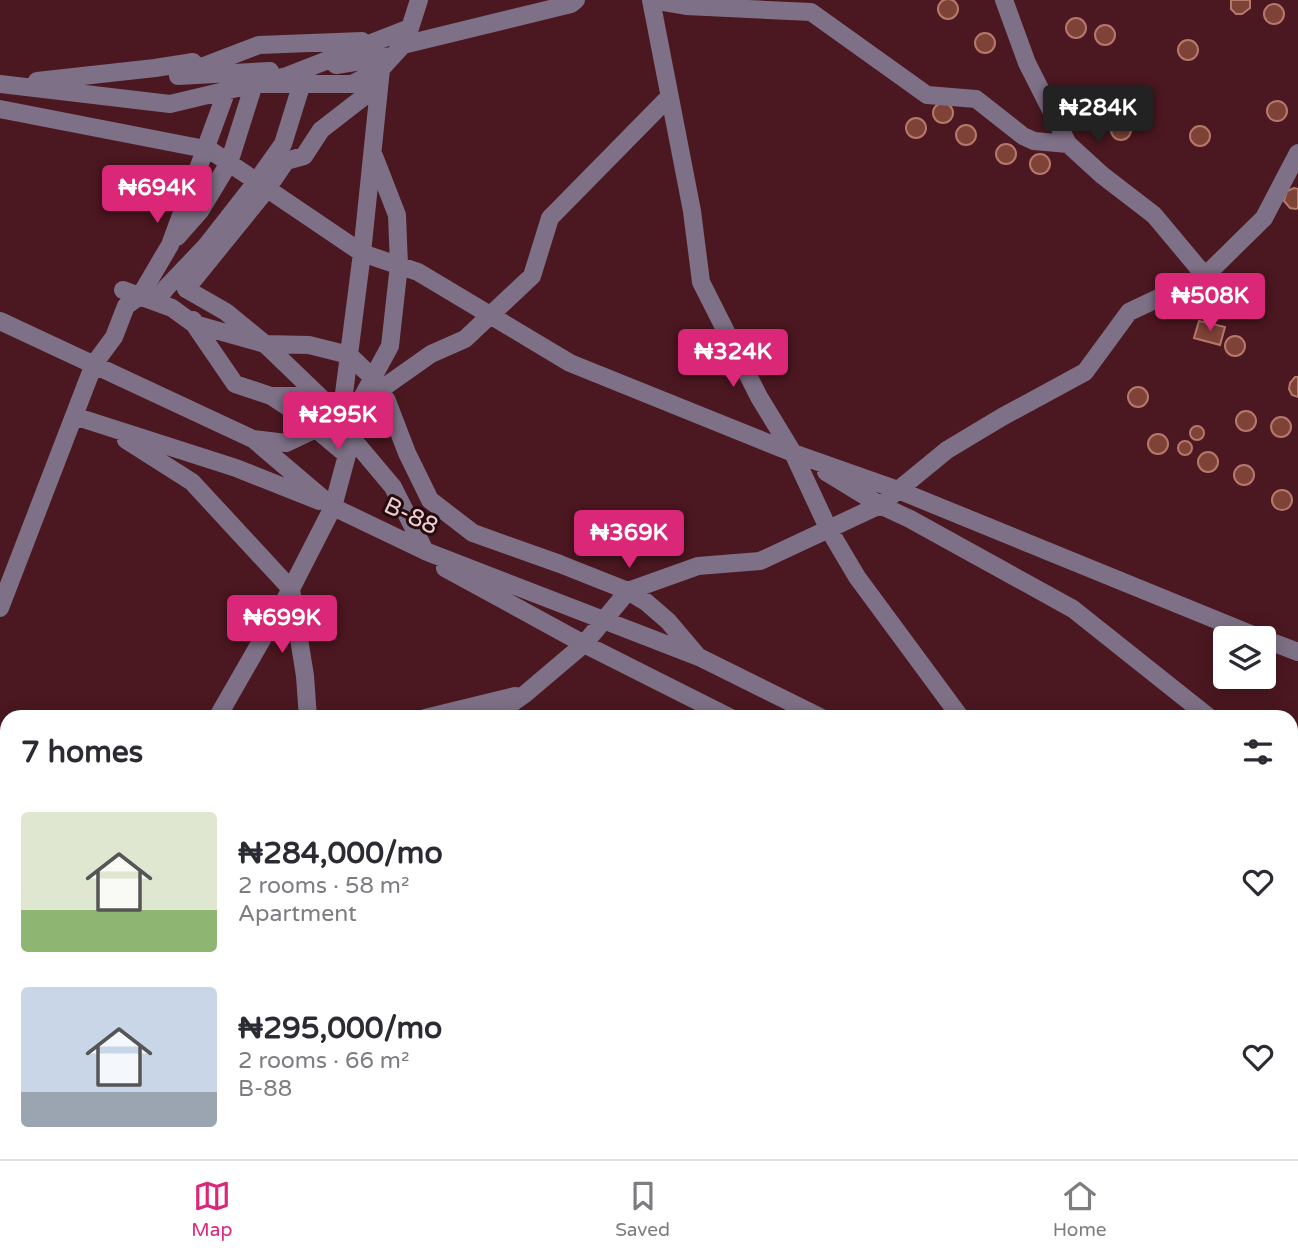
<!DOCTYPE html>
<html lang="en">
<head>
<meta charset="utf-8">
<style>
  :root { --surface:#fff; --page:#f7f7f7; --text:#2b2b33; --muted:#7c7c81; --line:#e1e1e2; --accent:#db2777 }
  body { margin:0; font-family:"Varela Round",sans-serif; background:var(--page); color:var(--text); height:100vh; display:flex; flex-direction:column; font-size:26px; white-space:nowrap }
  * { box-sizing:border-box; margin:0 }
  p { font-size:23px; color:var(--muted) }
  .icon { flex:none; width:38px; height:38px; fill:none; stroke:currentColor; stroke-width:2; stroke-linecap:round; stroke-linejoin:round }
  .map { position:relative; flex:1; overflow:hidden }
  .drawer { position:absolute; left:0px; top:710px; width:1298px; height:450px; display:flex; flex-direction:column; background:var(--surface); border-radius:21px 21px 0 0; box-shadow:0 4px 18px #0003 }
  .drawer>* { flex:none }
  .buttons { position:absolute; left:1213px; top:626px; display:grid; gap:14px }
  .buttons a { display:grid; place-items:center; width:63px; height:63px; border-radius:7px; background:var(--surface); box-shadow:0 4px 18px #0003; font-size:35px }
  .price { position:absolute; translate:-50% -60px; padding:0 16px; border-radius:7px; background:var(--accent); color:#fff; font-size:23px; line-height:46px; filter:drop-shadow(0 2px 4px #0008) }
  .price::after { content:''; position:absolute; left:50%; top:42px; width:21px; height:16px; margin-left:-10px; background:inherit; clip-path:polygon(0 0,100% 0,50% 100%) }
  .price.on { background:#222; color:#fff }
  ul { padding:0; list-style:none }
  li { display:flex; align-items:center; gap:21px; height:175px; padding:0 21px }
  li span { display:grid; place-items:center; flex:none; width:196px; height:140px; border-radius:7px; color:#555 }
  li>.icon { margin-inline-start:auto }
  span .icon { width:84px; height:84px; fill:#fffc; stroke-width:1 }
  li b { font-size:30px }
  h2 { display:flex; justify-content:space-between; align-items:center; height:84px; padding:0 21px; font-size:30px }
  .tab-bar { display:flex; justify-content:space-around; align-items:center; height:98px; border-top:2px solid var(--line); background:var(--surface); font-size:19px; color:var(--muted) }
  .tab-bar a { display:grid; justify-items:center; gap:4px }
  .tab-bar .on { color:var(--accent) }
  .map>svg:first-child { display:block }
  .building { fill:#7e4336; stroke:#b5796c; stroke-width:2 }
  .lines { fill:none; stroke-linecap:round; stroke-linejoin:round }
  .minor { stroke:#7e7086; stroke-width:18 }
  .labels { text-anchor:middle; dominant-baseline:central; stroke-width:6; stroke-linejoin:round; paint-order:stroke }
  .street-label { font-size:24px; fill:#f0ced0; stroke:#230c0f }
</style>
</head>
<body>
<div class="map">
<svg width="1298" height="1159" viewBox="0 0 1298 1159">
  <rect width="100%" height="100%" fill="#4b1720"/>
  <path class="building" d="M938 9a10 10 0 1 1 20 0a10 10 0 1 1-20 0Z
    M1231,0H1250V8L1242,14H1236L1231,9Z
    M1264 14a10 10 0 1 1 20 0a10 10 0 1 1-20 0Z
    M1066 28a10 10 0 1 1 20 0a10 10 0 1 1-20 0Z
    M1095 35a10 10 0 1 1 20 0a10 10 0 1 1-20 0Z
    M975 43a10 10 0 1 1 20 0a10 10 0 1 1-20 0Z
    M1178 50a10 10 0 1 1 20 0a10 10 0 1 1-20 0Z
    M1267 111a10 10 0 1 1 20 0a10 10 0 1 1-20 0Z
    M933 113a10 10 0 1 1 20 0a10 10 0 1 1-20 0Z
    M906 128a10 10 0 1 1 20 0a10 10 0 1 1-20 0Z
    M1111 130a10 10 0 1 1 20 0a10 10 0 1 1-20 0Z
    M956 135a10 10 0 1 1 20 0a10 10 0 1 1-20 0Z
    M1190 136a10 10 0 1 1 20 0a10 10 0 1 1-20 0Z
    M996 154a10 10 0 1 1 20 0a10 10 0 1 1-20 0Z
    M1030 164a10 10 0 1 1 20 0a10 10 0 1 1-20 0Z
    M1294,188L1298,189V208L1296,209L1290,208L1284,201L1287,191Z
    M1199,321L1225,327L1220,345L1194,338Z
    M1225 346a10 10 0 1 1 20 0a10 10 0 1 1-20 0Z
    M1295,377H1298V397L1292,395L1289,389L1290,383Z
    M1128 397a10 10 0 1 1 20 0a10 10 0 1 1-20 0Z
    M1236 421a10 10 0 1 1 20 0a10 10 0 1 1-20 0Z
    M1271 427a10 10 0 1 1 20 0a10 10 0 1 1-20 0Z
    M1190 433a7 7 0 1 1 14 0a7 7 0 1 1-14 0Z
    M1148 444a10 10 0 1 1 20 0a10 10 0 1 1-20 0Z
    M1178 448a7 7 0 1 1 14 0a7 7 0 1 1-14 0Z
    M1198 462a10 10 0 1 1 20 0a10 10 0 1 1-20 0Z
    M1234 475a10 10 0 1 1 20 0a10 10 0 1 1-20 0Z
    M1272 500a10 10 0 1 1 20 0a10 10 0 1 1-20 0Z
    M316,1153H337V1155L336,1159H317Z"/>
  <g class="lines">
    <path class="minor" d="M651,0L692,211L701,282L759,397L793,453L828,528L857,577L961,718
      M651,0L686,6L811,12L927,95L976,99L1023,136L1034,141L1068,144
      M1004,0L1027,63L1068,144L1102,175L1154,215L1205,276
      M403,45L571,4L576,0
      M336,65L392,56
      M270,71L178,76L259,45L362,41
      M37,81L155,68L193,62
      M0,84L170,104L287,76L410,28L419,0
      M379,85L321,130L304,156L286,161L267,189L186,289L226,312L265,344L341,417L356,443L393,487L425,551
      M0,109L210,150L362,253L418,272L570,363L793,453L898,490L1263,639
      M177,237L200,211L229,163L254,84H352L381,69
      M123,290L172,308L194,324L265,344L309,345L349,355L373,378L387,401L407,453L430,500L473,533L560,564L628,591L646,602L668,621L696,654
      M156,302L166,288L206,246L256,182L283,144L302,83
      M193,320L194,324L235,384L271,396
      M0,321L253,439L333,507L425,551L699,657L822,718
      M319,396H271L297,413L347,455
      M361,400L380,390L431,354L465,339L532,276L550,218L669,97
      M74,416L236,468L319,501
      M253,439L286,443L341,417L352,416L390,346L399,265L397,215L374,156
      M126,440L192,482L291,589L305,676L308,718
      M826,472L880,505L910,519L1073,609L1210,718
      M445,568L584,644L731,718
      M0,608L94,364L114,337L126,306L140,296L170,245L227,90
      M1264,639L1298,652
      M217,718L291,589L333,507L347,455L341,417L362,253L381,69L403,45L410,28
      M425,718L515,696
      M491,718L525,694L584,644L628,591L698,566L760,561L880,505L947,450L1002,417L1085,372L1129,312L1205,276L1264,218L1298,153
      M1292,744L1298,746
      M1292,904L1298,908
      M0,934L7,923
      M1292,960L1298,973
      M388,1153L390,1159"/>
  </g>
  <g class="labels">
    <g class="street-label">
      <text transform="translate(411 516) rotate(25)">B-88</text>
    </g>
  </g>
</svg>
<div class="buttons">
<a><svg class="icon" aria-label="layers" viewBox="0 0 24 24"><path d="M12 4l9 5-9 5-9-5zM3 14l9 5 9-5"/></svg></a>
</div>
<b class="price on" style="left:1098px;top:145px">₦284K</b>
<b class="price" style="left:157px;top:225px">₦694K</b>
<b class="price" style="left:1210px;top:333px">₦508K</b>
<b class="price" style="left:733px;top:389px">₦324K</b>
<b class="price" style="left:338px;top:452px">₦295K</b>
<b class="price" style="left:629px;top:570px">₦369K</b>
<b class="price" style="left:282px;top:655px">₦699K</b>
<section class="drawer">
<h2>7 homes<svg class="icon" aria-label="filters" viewBox="0 0 24 24"><path d="M4 7h16M4 17h16"/><circle cx="9" cy="7" r="2"/><circle cx="15" cy="17" r="2"/></svg></h2>
<ul>
<li><span style="background:linear-gradient(#dfe7d0 70%,#8fb573 0)"><svg class="icon" aria-label="home" viewBox="0 0 24 24"><path d="M3 11l9-7 9 7M6 9v11h12V9"/></svg></span><div><b>₦284,000/mo</b><p>2 rooms · 58 m²</p><p>Apartment</p></div><svg class="icon" aria-label="heart" viewBox="0 0 24 24"><path d="M12 20l-8-8c-3-5 5-10 8-4 3-6 11-1 8 4z"/></svg></li>
<li><span style="background:linear-gradient(#c9d6e8 75%,#9aa5b1 0)"><svg class="icon" aria-label="home" viewBox="0 0 24 24"><path d="M3 11l9-7 9 7M6 9v11h12V9"/></svg></span><div><b>₦295,000/mo</b><p>2 rooms · 66 m²</p><p>B-88</p></div><svg class="icon" aria-label="heart" viewBox="0 0 24 24"><path d="M12 20l-8-8c-3-5 5-10 8-4 3-6 11-1 8 4z"/></svg></li>
</ul>
</section>
</div>
<nav class="tab-bar">
<a class="on"><svg class="icon" aria-label="map" viewBox="0 0 24 24"><path d="M3 6l6-2 6 2 6-2v14l-6 2-6-2-6 2zM9 4v14M15 6v14"/></svg>Map</a>
<a><svg class="icon" aria-label="saved" viewBox="0 0 24 24"><path d="M7 4h10v16l-5-4-5 4z"/></svg>Saved</a>
<a><svg class="icon" aria-label="home" viewBox="0 0 24 24"><path d="M3 11l9-7 9 7M6 9v11h12V9"/></svg>Home</a>
</nav>
</body>
</html>
